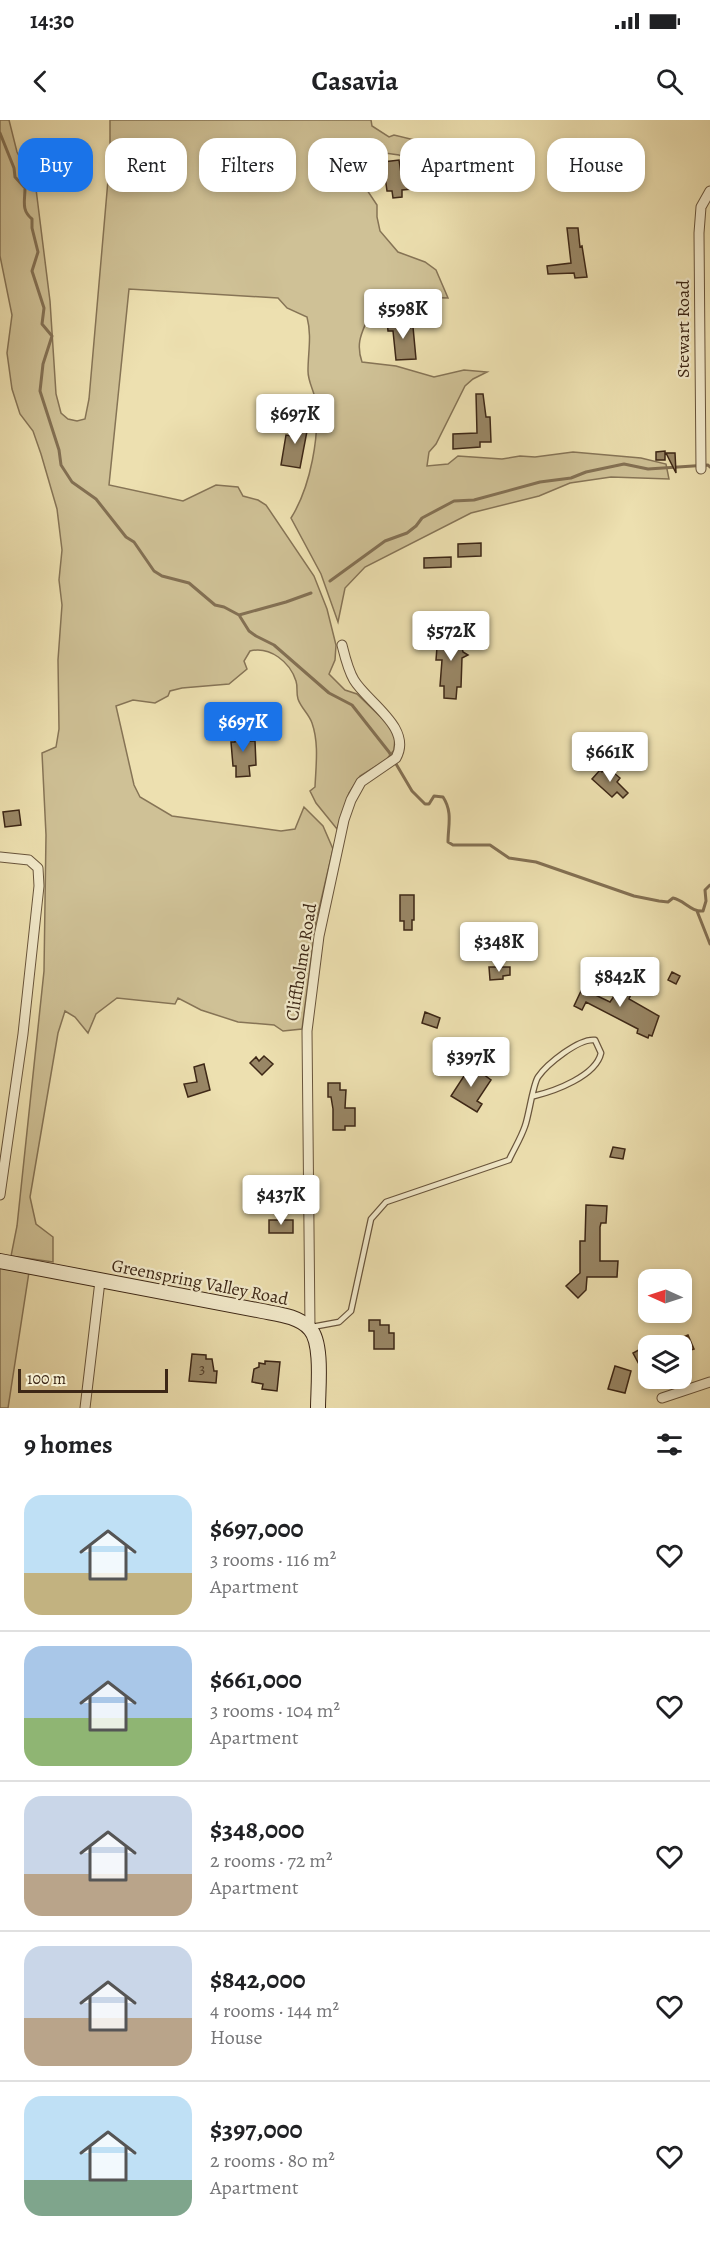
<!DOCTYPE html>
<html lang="en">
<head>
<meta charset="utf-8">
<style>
  :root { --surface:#fff; --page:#f2f2f2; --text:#202124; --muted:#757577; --line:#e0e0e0; --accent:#1a73e8 }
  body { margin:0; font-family:Alegreya,serif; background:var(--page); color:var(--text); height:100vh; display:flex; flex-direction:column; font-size:22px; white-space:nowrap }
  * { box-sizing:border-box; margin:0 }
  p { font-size:20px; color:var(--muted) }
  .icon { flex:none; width:33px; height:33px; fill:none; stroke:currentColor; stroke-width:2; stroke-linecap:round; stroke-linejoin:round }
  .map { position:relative; height:1288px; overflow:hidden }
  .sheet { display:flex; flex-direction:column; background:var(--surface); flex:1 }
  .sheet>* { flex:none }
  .hud { position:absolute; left:18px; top:18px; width:675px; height:54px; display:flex; gap:12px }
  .needle { width:39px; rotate:273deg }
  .tools { position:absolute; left:638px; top:1149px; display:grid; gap:12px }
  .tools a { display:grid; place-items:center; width:54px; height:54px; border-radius:12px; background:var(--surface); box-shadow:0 3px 9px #0003; font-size:30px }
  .scale { position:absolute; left:18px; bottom:15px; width:150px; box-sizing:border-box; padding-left:6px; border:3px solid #3d2716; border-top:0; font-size:16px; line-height:21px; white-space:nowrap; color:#3d2716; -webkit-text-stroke:4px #f3ebcc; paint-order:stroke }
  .price { position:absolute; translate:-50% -51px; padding:0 14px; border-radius:6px; background:#fff; color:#222; font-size:20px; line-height:39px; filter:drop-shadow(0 2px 3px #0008) }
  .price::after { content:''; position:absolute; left:50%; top:36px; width:18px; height:14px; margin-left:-9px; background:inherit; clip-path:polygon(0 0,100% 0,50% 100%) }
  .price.current { background:var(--accent); color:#fff }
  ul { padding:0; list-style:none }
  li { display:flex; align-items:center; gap:18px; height:150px; padding:0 24px }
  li+li { border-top:2px solid var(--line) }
  li span { display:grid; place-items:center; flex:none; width:168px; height:120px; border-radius:18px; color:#555 }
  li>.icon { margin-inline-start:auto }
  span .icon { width:72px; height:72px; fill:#fffc; stroke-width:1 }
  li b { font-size:26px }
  h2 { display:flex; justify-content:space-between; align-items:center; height:72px; padding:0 24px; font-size:26px }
  .chip { padding:0 21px; border-radius:18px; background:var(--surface); box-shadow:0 3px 9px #0003; font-size:21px; line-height:54px }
  .chip.current { background:var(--accent); color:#fff }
  .status { display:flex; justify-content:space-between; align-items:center; height:42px; padding:0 30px; background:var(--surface); direction:ltr }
  .status svg { height:16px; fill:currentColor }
  header { display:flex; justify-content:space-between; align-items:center; height:78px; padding:0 24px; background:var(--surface); font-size:27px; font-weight:700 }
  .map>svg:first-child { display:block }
  .green { fill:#cfc196; stroke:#867456; stroke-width:1.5 }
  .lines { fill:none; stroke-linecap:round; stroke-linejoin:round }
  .stream { stroke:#837053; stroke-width:3 }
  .building { fill:#998766; stroke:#3d2716; stroke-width:1.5 }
  .lane-casing { stroke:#69553c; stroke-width:7 }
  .street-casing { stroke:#69553c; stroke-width:11 }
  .secondary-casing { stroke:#3d2716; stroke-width:16 }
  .lane { stroke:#f3ebcc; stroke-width:4.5 }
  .street { stroke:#f3ebcc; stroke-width:9 }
  .secondary { stroke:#f3ebcc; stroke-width:14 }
  .labels { text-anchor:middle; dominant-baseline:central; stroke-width:4.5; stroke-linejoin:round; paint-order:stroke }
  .number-label { font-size:15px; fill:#543f2a }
  .street-label { font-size:18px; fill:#3d2716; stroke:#f3ebcc }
</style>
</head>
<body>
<div class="status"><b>14:30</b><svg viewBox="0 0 49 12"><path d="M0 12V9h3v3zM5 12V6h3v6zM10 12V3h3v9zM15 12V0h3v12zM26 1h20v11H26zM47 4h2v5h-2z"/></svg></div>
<header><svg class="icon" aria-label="back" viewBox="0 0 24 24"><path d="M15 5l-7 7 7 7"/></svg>Casavia<svg class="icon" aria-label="search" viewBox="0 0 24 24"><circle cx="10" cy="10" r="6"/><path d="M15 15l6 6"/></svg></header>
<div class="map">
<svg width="710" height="1288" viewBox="0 0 710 1288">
  <rect width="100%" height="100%" fill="#ede0b0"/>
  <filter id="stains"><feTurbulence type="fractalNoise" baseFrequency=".00333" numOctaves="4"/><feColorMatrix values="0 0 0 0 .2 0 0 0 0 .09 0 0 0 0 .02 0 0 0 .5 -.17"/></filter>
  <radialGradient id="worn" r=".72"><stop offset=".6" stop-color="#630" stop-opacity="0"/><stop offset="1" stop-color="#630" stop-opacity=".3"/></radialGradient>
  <path class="green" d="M0,0H9L17,32L36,69L50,181L56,274L61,293L68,299L77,301L85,299L89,279L110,37V0H371L372,6L389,17L394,15L419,21V35L412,44L399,35L385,33L371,46L366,57L365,67L377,85V97L380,111L398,132L425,142L436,150L448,178L408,177L391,182L371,179C373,203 352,213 362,242L396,246L434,257L464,250L487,252L473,259L465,266L436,324L429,332L427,346L448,344L458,336L502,339L520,336L535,337L573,332L641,338L666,344L669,359L611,357L570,363L539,376L471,393L365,447L345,468L338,502L321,454L291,398C310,368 321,314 315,278C313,269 308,261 308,251C308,232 312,216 307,197L287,188L278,178L129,169L109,365L183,381L216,365L238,367L243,376L258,380L266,385L314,456L327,489L336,525L335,540L329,554L345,570L357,574L389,605L395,617L394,630L386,640L360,656L349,673L337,709L316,683L310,671L315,667C316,645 319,623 312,603C309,594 301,588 298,579C296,573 298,567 296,561C290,542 270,526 250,531L244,541L247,549L229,564L182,568L170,571L168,576L155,583L133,580L116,586L134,665L140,677L172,696L281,711L295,709L304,687L323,706L333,729L316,802L302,909L283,911L274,905L238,902L201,890L178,878L175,884L117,878L96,894L88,913L75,897L65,891L58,913L30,1077L36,1104L53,1117V1142L11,1136L17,1106L44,851L46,715L42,633L56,627L59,609L58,540L62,485L59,460L62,430L57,389L41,334L33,311L20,294L12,269L7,233L12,195L0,136Z
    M0,1146L29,1152L8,1288H0Z"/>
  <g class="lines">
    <path class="stream" d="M0,13L14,48L15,57L25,68C25,81 21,90 32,99V108L38,132L32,151L44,188L42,204L52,216L43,244L40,271L59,330L61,345L72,362L96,379L126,417L134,422L154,451L162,456L189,463L215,485L224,487L239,495L249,511L256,516L274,525L329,573L352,585L389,632L412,671L425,684H429L434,676L443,677C453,692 448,706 448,722L453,725H490L509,738L536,742L634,776L659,781L668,782L673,778C684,780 691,792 703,791L706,781L705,770L710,765
      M330,461L385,421L407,413L416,406L422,398L454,381L474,380L540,362L571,358L586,352L624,344L648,349L708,345L710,347
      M239,495L286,482L311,473
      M697,791L710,824"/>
  </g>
  <path class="building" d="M399,40L401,53L405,52L406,57L432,56L433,67L402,70V77L393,78L392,71H387L383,42Z
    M567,108H578L580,127L582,126L587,157L575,158L574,153L548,154L547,146L571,143Z
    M398,199V205L408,204V208L413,207L416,239L396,240L393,211H388L387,200Z
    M476,274H483L486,297H490L491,322H480V327L453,329V314L477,313Z
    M307,297L308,306L300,348L281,345L286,315L298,317L297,298Z
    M665,331V340H656V332Z
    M666,333H675L676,353Z
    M481,423V436L458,437V424Z
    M451,437V447L424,448V438Z
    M441,510L460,511L459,528H462L463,532L468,535L462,538L461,567H457L456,579L444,578V566H440L442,540H436L437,527H440Z
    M248,610V621H255L256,645L249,646L250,656L236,657V646H233L231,622H235L234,611Z
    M607,647L620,658L617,662L628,673L623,678L617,672L612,677L592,659L600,650L602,652Z
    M19,690L21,705L5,707L3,692Z
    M400,775H414V800H412V810H404V801H400Z
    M489,847H510V855L503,856V859L490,860Z
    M672,852L680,856L676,864L668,860Z
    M588,856L597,861L591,873L610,882L621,866L632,872L629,879L659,896L652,916L649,915L648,918L637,913L638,909L586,882L582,890L574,886Z
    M425,892L440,898L437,908L422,903Z
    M264,936L273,944L262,955L250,943L256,937L259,941Z
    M457,936L466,941L463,948L453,943Z
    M204,944L210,970L188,977L184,964L197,962L194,947Z
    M471,945L491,960L477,981L482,984L477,992L451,976Z
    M328,963H340V970H346L345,988H355V1006H345V1010H333V989L331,977H328Z
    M613,1027L625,1029L623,1039L610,1037Z
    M586,1085L607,1086L606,1103H601L600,1107V1141H618L617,1157H587L586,1170L578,1178L566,1166L580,1153V1121H585Z
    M269,1100H293V1113H269Z
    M369,1200H380V1205H389V1213H394V1229H374V1211H369Z
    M688,1215L694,1229L681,1233V1226H662Z
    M648,1225V1244L641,1248L633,1233Z
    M192,1234L206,1235V1239H212L214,1251H217L216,1263L189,1261Z
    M265,1241L280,1242L277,1271L262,1269L263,1264L252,1262L254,1249L259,1247V1243L265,1244Z
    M615,1246L631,1251L625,1273L608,1269Z"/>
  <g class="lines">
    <defs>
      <path id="lane" d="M312,1207L339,1202L351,1191L371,1099L386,1082L509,1040C514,1029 521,1018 525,1006C529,995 533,964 538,957C547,944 579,918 595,920L601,933C596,956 555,971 534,976"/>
      <path id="street" d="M701,349L699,113L701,87L710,71
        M0,737L29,740L38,748L39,766L23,914L0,1075
        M310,1208L307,911L319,816L344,700L351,680L361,662L396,638C413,608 367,582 354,560C348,550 345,537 342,525
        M662,1278L710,1262
        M85,1288L100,1161"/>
      <path id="secondary" d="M0,1141L262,1191C277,1194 299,1196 310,1209C323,1223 318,1269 318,1288"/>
    </defs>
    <use href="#lane" class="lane-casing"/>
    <use href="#street" class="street-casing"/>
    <use href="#secondary" class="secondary-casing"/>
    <use href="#lane" class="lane"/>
    <use href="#street" class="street"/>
    <use href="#secondary" class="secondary"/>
  </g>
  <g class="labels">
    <g class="number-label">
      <text x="202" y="1249">3</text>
    </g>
    <g class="street-label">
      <text transform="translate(683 209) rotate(-90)">Stewart Road</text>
      <text transform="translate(301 842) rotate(-81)">Cliffholme Road</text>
      <text transform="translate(200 1162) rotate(11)">Greenspring Valley Road</text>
    </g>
  </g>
  <rect width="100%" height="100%" filter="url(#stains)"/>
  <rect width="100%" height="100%" fill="url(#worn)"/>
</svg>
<div class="tools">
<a><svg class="needle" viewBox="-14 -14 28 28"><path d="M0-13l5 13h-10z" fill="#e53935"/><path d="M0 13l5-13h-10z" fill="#757577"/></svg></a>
<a><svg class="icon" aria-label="layers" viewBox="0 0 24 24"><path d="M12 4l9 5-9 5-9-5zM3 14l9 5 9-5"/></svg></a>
</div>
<div class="scale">100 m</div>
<b class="price" style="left:403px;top:220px">$598K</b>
<b class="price" style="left:295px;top:325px">$697K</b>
<b class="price" style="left:451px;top:542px">$572K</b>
<b class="price current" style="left:243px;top:633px">$697K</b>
<b class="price" style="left:610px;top:663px">$661K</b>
<b class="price" style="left:499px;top:853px">$348K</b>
<b class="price" style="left:620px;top:888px">$842K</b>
<b class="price" style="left:471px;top:968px">$397K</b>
<b class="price" style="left:281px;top:1106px">$437K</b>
<div class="hud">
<a class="chip current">Buy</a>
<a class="chip">Rent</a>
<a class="chip">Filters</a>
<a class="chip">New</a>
<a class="chip">Apartment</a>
<a class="chip">House</a>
</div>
</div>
<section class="sheet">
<h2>9 homes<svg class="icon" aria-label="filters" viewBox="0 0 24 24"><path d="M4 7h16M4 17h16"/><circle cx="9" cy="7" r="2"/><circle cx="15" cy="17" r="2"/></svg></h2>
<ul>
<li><span style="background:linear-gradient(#bfe0f5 65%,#c2b280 0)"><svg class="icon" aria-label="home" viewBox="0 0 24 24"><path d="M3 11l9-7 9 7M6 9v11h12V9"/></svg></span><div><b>$697,000</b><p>3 rooms · 116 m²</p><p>Apartment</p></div><svg class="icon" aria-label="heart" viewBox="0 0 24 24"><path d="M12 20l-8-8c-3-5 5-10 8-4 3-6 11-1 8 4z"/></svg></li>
<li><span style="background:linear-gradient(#a9c7e8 60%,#8fb573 0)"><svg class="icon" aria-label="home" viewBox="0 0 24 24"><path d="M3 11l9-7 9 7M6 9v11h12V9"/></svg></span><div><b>$661,000</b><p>3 rooms · 104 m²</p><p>Apartment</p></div><svg class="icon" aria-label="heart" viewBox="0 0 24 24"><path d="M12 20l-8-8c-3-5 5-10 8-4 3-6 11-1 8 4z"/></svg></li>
<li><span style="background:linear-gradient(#c9d6e8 65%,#b9a48a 0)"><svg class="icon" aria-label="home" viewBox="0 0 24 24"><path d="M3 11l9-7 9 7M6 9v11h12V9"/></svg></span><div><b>$348,000</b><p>2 rooms · 72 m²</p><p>Apartment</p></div><svg class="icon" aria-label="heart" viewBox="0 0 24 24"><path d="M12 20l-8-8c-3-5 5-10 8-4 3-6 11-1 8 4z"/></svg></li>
<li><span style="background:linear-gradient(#c9d6e8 60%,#b9a48a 0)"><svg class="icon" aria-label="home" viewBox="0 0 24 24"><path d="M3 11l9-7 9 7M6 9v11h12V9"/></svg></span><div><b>$842,000</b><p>4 rooms · 144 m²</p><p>House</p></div><svg class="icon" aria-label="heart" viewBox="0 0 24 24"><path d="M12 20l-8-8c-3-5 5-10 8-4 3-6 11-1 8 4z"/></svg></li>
<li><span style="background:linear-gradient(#bfe0f5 70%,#7fa58c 0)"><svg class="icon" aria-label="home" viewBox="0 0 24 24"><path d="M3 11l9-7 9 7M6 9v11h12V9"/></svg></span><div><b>$397,000</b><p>2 rooms · 80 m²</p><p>Apartment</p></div><svg class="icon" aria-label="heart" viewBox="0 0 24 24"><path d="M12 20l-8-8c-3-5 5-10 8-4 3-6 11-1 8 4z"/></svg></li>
</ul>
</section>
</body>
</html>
